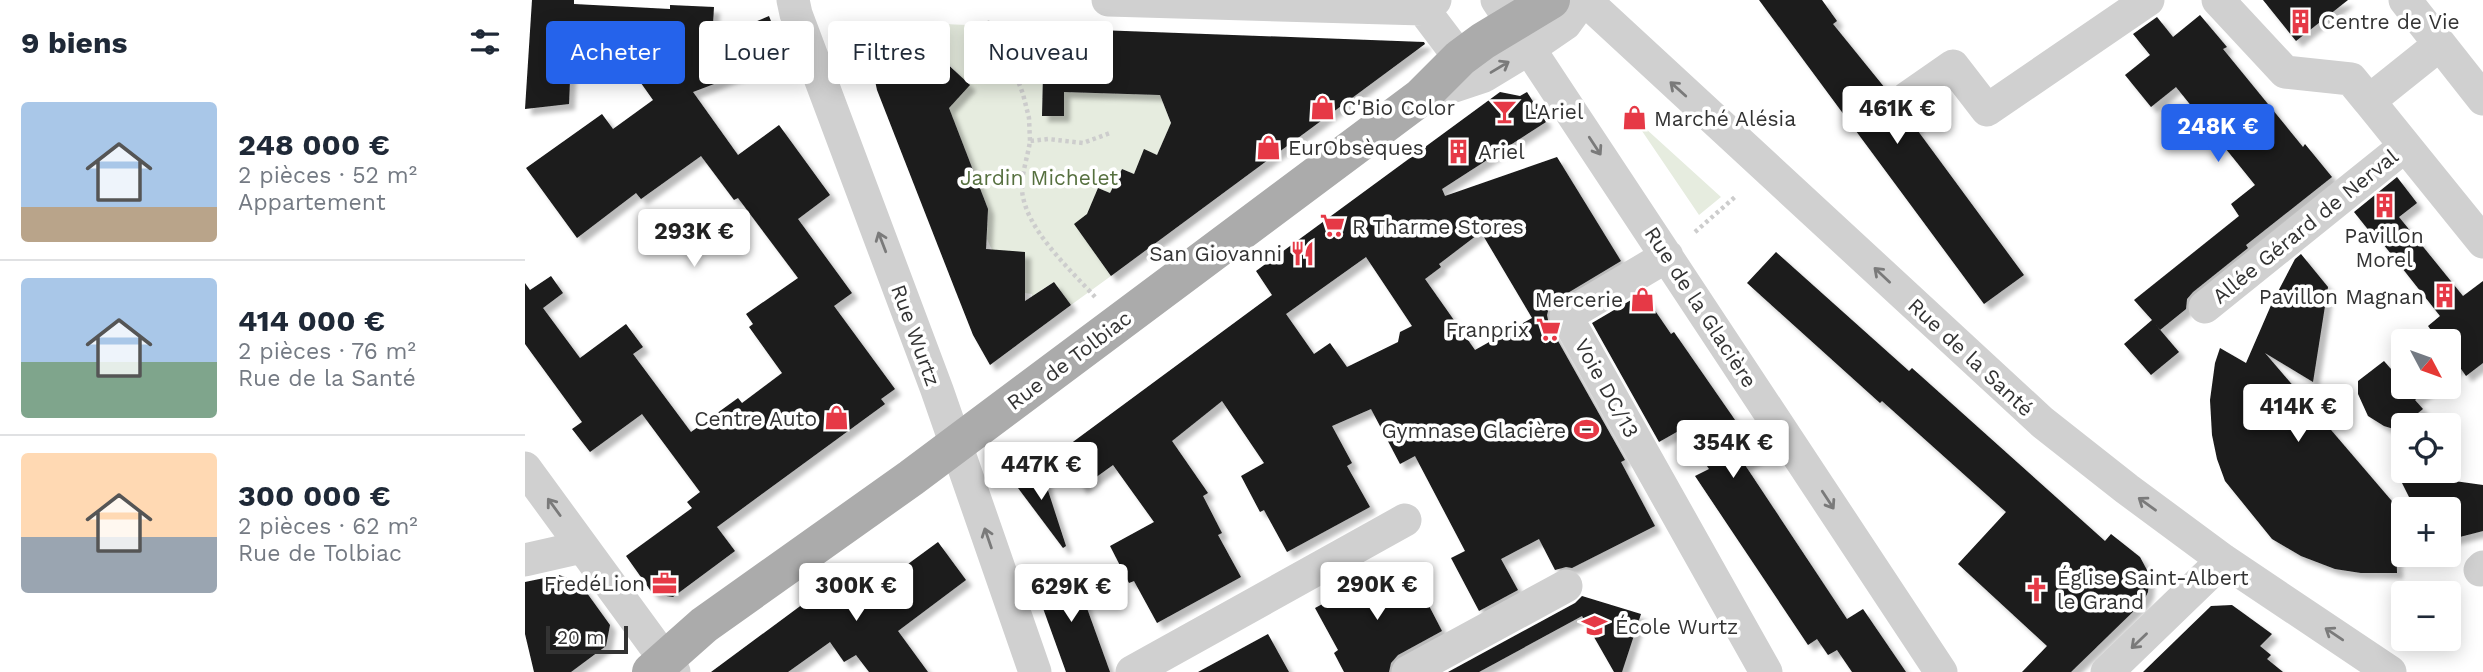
<!DOCTYPE html>
<html lang="fr">
<head>
<meta charset="utf-8">
<style>
  :root { --surface:#fff; --page:#f6f6f7; --text:#1f2937; --muted:#747a83; --line:#e0e1e3; --accent:#2563eb }
  body { margin:0; font-family:"Work Sans",sans-serif; background:var(--page); color:var(--text); height:100vh; display:flex; flex-direction:column; font-size:26px; white-space:nowrap }
  * { box-sizing:border-box; margin:0 }
  p { font-size:23px; color:var(--muted) }
  .icon { flex:none; width:38px; height:38px; fill:none; stroke:currentColor; stroke-width:2; stroke-linecap:round; stroke-linejoin:round }
  .map { position:relative; flex:1; overflow:hidden }
  .details { display:flex; flex-direction:column; background:var(--surface); width:525px }
  .details>* { flex:none }
  .hud { position:absolute; left:21px; top:21px; width:665px; height:63px; display:flex; gap:14px }
  .needle { width:46px; rotate:131deg }
  .controls { position:absolute; left:1866px; top:329px; display:grid; gap:14px }
  .controls a { display:grid; place-items:center; width:70px; height:70px; border-radius:7px; background:var(--surface); box-shadow:0 4px 18px #0003; font-size:35px }
  .scale { position:absolute; left:21px; bottom:18px; width:82px; box-sizing:border-box; padding-left:7px; border:4px solid #333; border-top:0; font-size:19px; line-height:24px; white-space:nowrap; color:#333; -webkit-text-stroke:5px #fff; paint-order:stroke }
  .price { position:absolute; translate:-50% -60px; padding:0 16px; border-radius:7px; background:#fff; color:#222; font-size:23px; line-height:46px; filter:drop-shadow(0 2px 4px #0008) }
  .price::after { content:''; position:absolute; left:50%; top:42px; width:21px; height:16px; margin-left:-10px; background:inherit; clip-path:polygon(0 0,100% 0,50% 100%) }
  .price.active { background:var(--accent); color:#fff }
  ul { padding:0; list-style:none }
  li { display:flex; align-items:center; gap:21px; height:175px; padding:0 21px }
  li+li { border-top:2px solid var(--line) }
  li span { display:grid; place-items:center; flex:none; width:196px; height:140px; border-radius:7px; color:#555 }
  li>.icon { margin-inline-start:auto }
  span .icon { width:84px; height:84px; fill:#fffc; stroke-width:1 }
  li b { font-size:30px }
  h2 { display:flex; justify-content:space-between; align-items:center; height:84px; padding:0 21px; font-size:30px }
  .pill { padding:0 24px; border-radius:7px; background:var(--surface); box-shadow:0 4px 18px #0003; font-size:24px; line-height:63px }
  .pill.active { background:var(--accent); color:#fff }
  main { display:flex; flex:1; min-height:0 }
  .map>svg:first-child { display:block }
  .green { fill:#e6ecdf }
  .building { fill:#1a1a1a; fill-rule:evenodd; filter:url(#shadow) }
  .lines { fill:none; stroke-linecap:round; stroke-linejoin:round }
  .path { stroke:#cdcdcd; stroke-width:4.5; stroke-dasharray:3.5 3.5; stroke-linecap:butt }
  .minor { stroke:#d0d0d0; stroke-width:33 }
  .major { stroke:#ababab; stroke-width:38 }
  .oneway { stroke:#7a7a7a }
  .labels { text-anchor:middle; dominant-baseline:central; stroke-width:7; stroke-linejoin:round; paint-order:stroke }
  .poi-label { font-size:21px; fill:#333; stroke:#fff; text-anchor:start }
  .park-label { font-size:21px; fill:#56703f; stroke:#fff }
  .street-label { font-size:21px; fill:#333; stroke:#fff }
</style>
</head>
<body>
<main>
<section class="details">
<h2>9 biens<svg class="icon" aria-label="filters" viewBox="0 0 24 24"><path d="M4 7h16M4 17h16"/><circle cx="9" cy="7" r="2"/><circle cx="15" cy="17" r="2"/></svg></h2>
<ul>
<li><span style="background:linear-gradient(#a9c7e8 75%,#b9a48a 0)"><svg class="icon" aria-label="home" viewBox="0 0 24 24"><path d="M3 11l9-7 9 7M6 9v11h12V9"/></svg></span><div><b>248 000 €</b><p>2 pièces · 52 m²</p><p>Appartement</p></div></li>
<li><span style="background:linear-gradient(#a9c7e8 60%,#7fa58c 0)"><svg class="icon" aria-label="home" viewBox="0 0 24 24"><path d="M3 11l9-7 9 7M6 9v11h12V9"/></svg></span><div><b>414 000 €</b><p>2 pièces · 76 m²</p><p>Rue de la Santé</p></div></li>
<li><span style="background:linear-gradient(#ffd9b3 60%,#9aa5b1 0)"><svg class="icon" aria-label="home" viewBox="0 0 24 24"><path d="M3 11l9-7 9 7M6 9v11h12V9"/></svg></span><div><b>300 000 €</b><p>2 pièces · 62 m²</p><p>Rue de Tolbiac</p></div></li>
</ul>
</section>
<div class="map">
<svg width="1958" height="672" viewBox="0 0 1958 672">
  <defs>
    <filter id="shadow"><feDropShadow dx="6" dy="6" stdDeviation="2" flood-color="#0004"/></filter>
  </defs>
  <rect width="100%" height="100%" fill="#fff"/>
  <path class="green" d="M393,23L519,28L517,116H538L539,92L635,95L647,126L643,130L632,155L619,150L609,174L597,169L585,193L573,188L586,276L546,305L529,282L516,290L534,314L515,328L506,310L507,294L500,293V253L467,250L462,239L463,209L426,114L419,108L444,85L404,44L399,46L394,36Z
    M1120,128L1196,197L1174,215L1117,131Z"/>
  <path class="building" d="M7,0H49V4L145,9V5L189,7L187,40L244,16L260,57L168,92L213,155L254,125L305,195L273,219L327,293L309,306L370,389L356,399L360,404L192,527L210,551L148,597L128,594L101,556L167,508L162,502L175,492L117,414L65,452L47,429L57,422L0,344V283L5,290L26,276L38,293L18,308L55,358L101,324L118,347L108,354L166,432L213,398L217,403L257,373L224,327L228,324L221,314L273,278L213,198L209,200L176,156L116,199L111,193L52,238L1,168L77,114L88,129L128,100L99,59L46,56L44,104L0,109Z
    M1234,0H1297L1312,21L1308,24L1364,93L1363,100L1367,109L1374,116L1389,115L1395,123L1390,127L1499,275L1459,304Z
    M1738,0H1823L1771,41Z
    M1675,15L1702,47L1698,49L1778,147L1780,144L1807,177L1721,245L1723,248L1668,292L1662,299L1661,309L1635,330L1631,325L1654,352L1626,375L1599,344L1627,320L1609,300L1714,216L1706,204L1730,185L1651,87L1626,107L1600,75L1625,55L1608,34L1632,17L1648,37Z
    M349,21L393,23L396,47L402,45L445,85L424,108L463,209L461,249L500,252V301L529,282L546,305L465,365L448,335L431,292L352,90L339,30Z
    M519,28L899,42L900,44L586,276L549,224L562,214L573,188L585,193L597,169L609,174L619,149L632,155L646,123L635,95L539,92V116H517Z
    M975,92L995,96L1002,92L1021,122L917,189L920,196L1032,157L1096,261L1031,300L1024,307L1022,315L1024,325L1100,460L1096,462L1130,526L1047,568L1041,567L1030,570L1014,539L976,559L993,590L954,611L926,558L940,551L890,456L875,464L846,409L807,426L827,463L822,466L845,507L762,552L739,510L735,512L716,476L739,463L697,401L647,441L683,493L678,496L697,533L693,535L716,577L632,623L609,581L604,583L585,546L629,522L588,465L556,488L537,450L747,295L731,271ZM956,232L1007,318L950,350L900,279L916,267L914,264ZM841,257L887,326L875,332L873,342L822,367L805,343L789,354L761,314Z
    M1872,177L1892,203L1874,217L1938,296L1958,281V363L1941,376L1934,366L1923,375V341H1914L1903,326L1915,316L1851,235L1849,237L1829,212Z
    M1251,252L1384,371L1387,368L1580,541L1586,534L1615,557L1623,572L1624,578L1623,592L1618,602L1546,672H1497L1522,646L1433,564L1481,512L1357,401L1355,403L1222,283Z
    M1776,254L1803,287L1788,382L1740,353L1878,514V544H1871L1872,573H1836L1810,569L1776,556L1747,539L1700,481L1692,459L1687,435L1685,400L1690,363L1695,348L1721,363L1747,303L1770,259Z
    M1118,293L1146,334L1149,332L1235,456L1220,465L1322,619L1338,609L1381,672H1327L1312,650L1303,655L1292,639L1283,645L1170,476L1184,469L1157,429L1134,442L1067,323Z
    M1878,360V387H1907L1890,400L1898,409L1872,430L1859,426L1843,416L1833,394V381L1859,361L1866,369Z
    M515,466L541,546L538,548L490,484Z
    M1872,473L1958,485V531L1923,540V509H1890Z
    M413,542L441,580L373,631L403,672H344L331,655L319,662L305,642L263,672H186L305,584L323,608Z
    M874,563L897,605L902,602L917,631L873,655L866,663L864,672H819L809,653L813,650L790,608Z
    M548,566L555,589L585,672H541L510,586Z
    M34,575L54,582L85,625L81,646L46,672H9L0,634V582Z
    M1057,596L1116,614L1097,672H1089L1057,616L954,672H923L1050,603Z
    M1707,605L1747,634L1735,646L1746,655L1742,659L1758,672H1618L1686,606Z
    M743,634L764,672H673Z"/>
  <g class="lines">
    <path class="path" d="M462,21L471,43L486,62L498,94L504,118L505,141
      M1170,232L1210,197
      M570,297C545,269 500,229 497,190C496,175 503,156 505,141L523,139L558,143L585,133"/>
    <path class="minor" d="M268,0L271,14L412,390L510,672
      M583,0L898,9L910,0
      M972,0L1416,672
      M1060,0L1517,422L1602,489L1698,560L1865,672
      M1693,0L1760,72L1826,79L1844,101
      M1880,0L1958,99
      M898,9L935,58
      M1914,45L1844,101L1958,242
      M896,97L959,76L1005,48L1040,24L1048,13V0
      M1382,98L1428,66L1462,110L1623,0
      M1142,256L1041,316L1241,672
      M1680,307L1880,146
      M0,468L149,672
      M0,560L57,547
      M1955,570L1958,567
      M607,672L880,520
      M883,672L1041,586
      M1582,672L1698,560"/>
    <path class="major" d="M126,672L179,625L386,478L896,97L935,58L958,41L1026,0"/>
  </g>
  <defs><path id="oneway-shaft" d="M-6 0H5M1.5-3L5.5 0L1.5 3" fill="none" stroke-width="1.6" stroke-linecap="round" stroke-linejoin="round" transform="scale(1.75)"/></defs>
  <g class="oneway">
    <use href="#oneway-shaft" transform="translate(975 67) rotate(-31)"/>
    <use href="#oneway-shaft" transform="translate(1153 89) rotate(-138)"/>
    <use href="#oneway-shaft" transform="translate(1070 146) rotate(57)"/>
    <use href="#oneway-shaft" transform="translate(357 242) rotate(-111)"/>
    <use href="#oneway-shaft" transform="translate(1357 275) rotate(-137)"/>
    <use href="#oneway-shaft" transform="translate(1303 500) rotate(57)"/>
    <use href="#oneway-shaft" transform="translate(1622 504) rotate(-144)"/>
    <use href="#oneway-shaft" transform="translate(29 507) rotate(-126)"/>
    <use href="#oneway-shaft" transform="translate(463 538) rotate(-109)"/>
    <use href="#oneway-shaft" transform="translate(1809 634) rotate(-146)"/>
    <use href="#oneway-shaft" transform="translate(1614 641) rotate(136)"/>
  </g>
  <defs>
    <symbol id="building-bare" viewBox="-9 -9 18 18"><path d="M-4-6H4V6H1V3H-1V6H-4ZM-2.5-4.3h1.7v1.8h-1.7ZM.8-4.3h1.7v1.8H.8ZM-2.5-1h1.7V.8h-1.7ZM.8-1h1.7V.8H.8Z" fill="#e63946" stroke="#fff" stroke-width="2.5" paint-order="stroke"/></symbol>
    <symbol id="shop-bare" viewBox="-9 -9 18 18"><path d="M-5-2.5h2.3a2.7 3.5 0 0 1 5.4 0H5L5.5 6h-11ZM-1.5-2.5h3a1.5 2.3 0 0 0-3 0Z" fill="#e63946" stroke="#fff" stroke-width="2.5" paint-order="stroke"/></symbol>
    <symbol id="bar-bare" viewBox="-9 -9 18 18"><path d="M-6-5H6L.8 .8V4.5H3.5V6h-7V4.5H-.8V.8Z" fill="#e63946" stroke="#fff" stroke-width="2.5" paint-order="stroke"/></symbol>
    <symbol id="supermarket-bare" viewBox="-9 -9 18 18"><path d="M-6-5.5h2.5l.6 2H6L4.5 2H-2.5L-4.4-4H-6ZM-1.5 3.2a1.3 1.3 0 1 0 .1 0ZM3 3.2a1.3 1.3 0 1 0 .1 0Z" fill="#e63946" stroke="#fff" stroke-width="2.5" paint-order="stroke"/></symbol>
    <symbol id="restaurant-bare" viewBox="-9 -9 18 18"><path d="M-5-6h1v4h1v-4h1v4h1v-4h1v5L-1.5 .5V6h-2V.5L-5-1ZM5-6V6H3V1.5H1.5Q1.5-4 5-6Z" fill="#e63946" stroke="#fff" stroke-width="2.5" paint-order="stroke"/></symbol>
    <symbol id="stadium-bare" viewBox="-9 -9 18 18"><path d="M0-5a6.5 5 0 1 0 0 10a6.5 5 0 1 0 0-10ZM-3.5-1.8h7v3.6h-7Z" fill="#e63946" stroke="#fff" stroke-width="2.5" paint-order="stroke"/></symbol>
    <symbol id="office-bare" viewBox="-9 -9 18 18"><path d="M-6-3h4V-5.5h4V-3h4V5H-6ZM-1-4.5V-3h2v-1.5ZM-6 0V1H6V0Z" fill="#e63946" stroke="#fff" stroke-width="2.5" paint-order="stroke"/></symbol>
    <symbol id="church-bare" viewBox="-9 -9 18 18"><path d="M-1.2-6h2.4v3.5h3.3v2.4h-3.3V6h-2.4V-.1h-3.3v-2.4h3.3Z" fill="#e63946" stroke="#fff" stroke-width="2.5" paint-order="stroke"/></symbol>
    <symbol id="school-bare" viewBox="-9 -9 18 18"><path d="M0-5L7-2L0 1L-7-2ZM-4 1L0 2.5L4 1V4Q0 6-4 4Z" fill="#e63946" stroke="#fff" stroke-width="2.5" paint-order="stroke"/></symbol>
  </defs>
  <g fill-rule="evenodd">
    <use href="#building-bare" x="1758" y="4" width="35" height="35"/>
    <use href="#shop-bare" x="780" y="90" width="35" height="35"/>
    <use href="#bar-bare" x="962" y="94" width="35" height="35"/>
    <use href="#shop-bare" x="1092" y="100" width="35" height="35"/>
    <use href="#shop-bare" x="726" y="130" width="35" height="35"/>
    <use href="#building-bare" x="916" y="134" width="35" height="35"/>
    <use href="#building-bare" x="1842" y="188" width="35" height="35"/>
    <use href="#supermarket-bare" x="790" y="208" width="35" height="35"/>
    <use href="#restaurant-bare" x="760" y="236" width="35" height="35"/>
    <use href="#building-bare" x="1902" y="278" width="35" height="35"/>
    <use href="#shop-bare" x="1100" y="282" width="35" height="35"/>
    <use href="#supermarket-bare" x="1006" y="312" width="35" height="35"/>
    <use href="#shop-bare" x="294" y="400" width="35" height="35"/>
    <use href="#stadium-bare" x="1044" y="412" width="35" height="35"/>
    <use href="#office-bare" x="122" y="566" width="35" height="35"/>
    <use href="#church-bare" x="1494" y="572" width="35" height="35"/>
    <use href="#school-bare" x="1052" y="608" width="35" height="35"/>
  </g>
  <g class="labels">
    <g class="poi-label">
      <text x="1796" y="21">Centre de Vie</text>
      <text x="817" y="107">C'Bio Color</text>
      <text x="999" y="111">L'Ariel</text>
      <text x="1129" y="118">Marché Alésia</text>
      <text x="763" y="147">EurObsèques</text>
      <text x="953" y="151">Ariel</text>
      <text x="827" y="226">R Tharme Stores</text>
      <text x="1859" y="235" text-anchor="middle">Pavillon<tspan x="1859" dy="24">Morel</tspan></text>
      <text x="757" y="253" text-anchor="end">San Giovanni</text>
      <text x="1899" y="296" text-anchor="end">Pavillon Magnan</text>
      <text x="1098" y="299" text-anchor="end">Mercerie</text>
      <text x="1004" y="329" text-anchor="end">Franprix</text>
      <text x="292" y="418" text-anchor="end">Centre Auto</text>
      <text x="1041" y="430" text-anchor="end">Gymnase Glacière</text>
      <text x="1532" y="577">Église Saint-Albert<tspan x="1532" dy="24">le Grand</tspan></text>
      <text x="120" y="583" text-anchor="end">FredéLion</text>
      <text x="1090" y="626">École Wurtz</text>
    </g>
    <g class="park-label">
      <text x="514" y="177">Jardin Michelet</text>
    </g>
    <g class="street-label">
      <text transform="translate(1780 226) rotate(-39)">Allée Gérard de Nerval</text>
      <text transform="translate(1176 307) rotate(57)">Rue de la Glacière</text>
      <text transform="translate(391 335) rotate(70)">Rue Wurtz</text>
      <text transform="translate(1446 357) rotate(43)">Rue de la Santé</text>
      <text transform="translate(544 360) rotate(-37)">Rue de Tolbiac</text>
      <text transform="translate(1082 388) rotate(61)">Voie DC/13</text>
    </g>
  </g>
</svg>
<div class="controls">
<a><svg class="needle" viewBox="-14 -14 28 28"><path d="M0-13l5 13h-10z" fill="#e53935"/><path d="M0 13l5-13h-10z" fill="#747a83"/></svg></a>
<a><svg class="icon" aria-label="locate" viewBox="0 0 24 24"><circle cx="12" cy="12" r="6"/><path d="M12 2v4M12 18v4M2 12h4M18 12h4"/></svg></a>
<a>+</a>
<a>−</a>
</div>
<div class="scale">20 m</div>
<b class="price" style="left:1372px;top:146px">461K €</b>
<b class="price active" style="left:1693px;top:164px">248K €</b>
<b class="price" style="left:169px;top:269px">293K €</b>
<b class="price" style="left:1773px;top:444px">414K €</b>
<b class="price" style="left:1208px;top:480px">354K €</b>
<b class="price" style="left:516px;top:502px">447K €</b>
<b class="price" style="left:852px;top:622px">290K €</b>
<b class="price" style="left:331px;top:623px">300K €</b>
<b class="price" style="left:546px;top:624px">629K €</b>
<div class="hud">
<a class="pill active">Acheter</a>
<a class="pill">Louer</a>
<a class="pill">Filtres</a>
<a class="pill">Nouveau</a>
</div>
</div>
</main>
</body>
</html>
